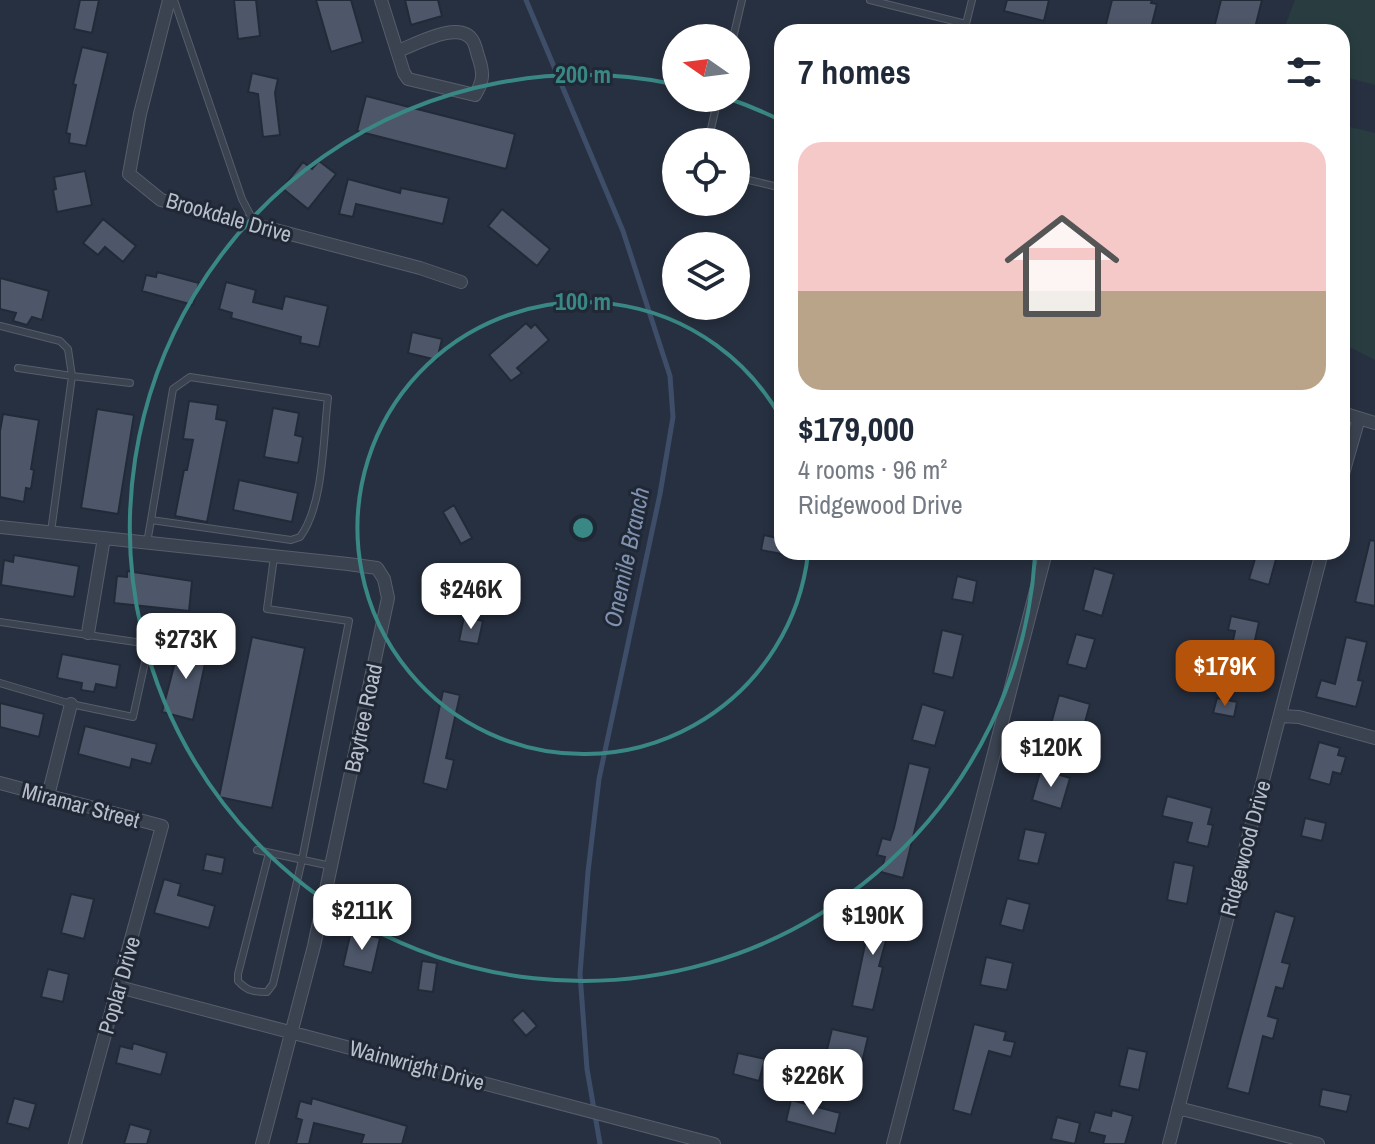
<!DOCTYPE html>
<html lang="en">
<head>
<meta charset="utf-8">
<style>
  :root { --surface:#fff; --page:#f6f6f7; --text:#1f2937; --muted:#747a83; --line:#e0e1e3; --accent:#b45309 }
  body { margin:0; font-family:"Archivo Narrow",sans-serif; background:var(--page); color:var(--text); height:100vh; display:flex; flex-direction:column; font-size:30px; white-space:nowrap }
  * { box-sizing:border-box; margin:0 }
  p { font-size:26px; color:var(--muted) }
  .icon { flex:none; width:44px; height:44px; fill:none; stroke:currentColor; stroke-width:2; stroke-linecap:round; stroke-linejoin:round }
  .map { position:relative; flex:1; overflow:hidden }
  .details { position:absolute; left:774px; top:24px; width:576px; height:536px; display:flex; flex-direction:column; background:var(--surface); border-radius:24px; box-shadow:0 4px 12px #0003 }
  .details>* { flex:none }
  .needle { width:52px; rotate:284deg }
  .tools { position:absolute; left:662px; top:24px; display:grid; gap:16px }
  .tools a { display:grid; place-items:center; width:88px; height:88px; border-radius:50%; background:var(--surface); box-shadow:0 4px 12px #0003; font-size:40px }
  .price { position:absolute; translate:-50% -68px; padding:0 18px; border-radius:16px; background:#fff; color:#222; font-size:26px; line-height:52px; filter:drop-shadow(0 2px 4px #0008) }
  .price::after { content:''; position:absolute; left:50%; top:48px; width:24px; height:18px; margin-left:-12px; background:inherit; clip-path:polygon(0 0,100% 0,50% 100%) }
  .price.selected { background:var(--accent); color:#fff }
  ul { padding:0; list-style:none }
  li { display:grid; align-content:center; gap:16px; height:424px; padding:0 24px }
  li+li { border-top:2px solid var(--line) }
  li span { display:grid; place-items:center; height:248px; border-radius:24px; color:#555 }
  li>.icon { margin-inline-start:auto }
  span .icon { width:144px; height:144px; fill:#fffc; stroke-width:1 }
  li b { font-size:34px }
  h2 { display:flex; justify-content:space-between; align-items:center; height:96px; padding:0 24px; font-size:34px }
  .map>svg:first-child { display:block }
  .green { fill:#293d41 }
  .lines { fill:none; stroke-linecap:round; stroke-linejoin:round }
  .stream { stroke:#3e4d68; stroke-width:5 }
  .building { fill:#4d5769; stroke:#222a38; stroke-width:2 }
  .lane-casing { stroke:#565e6b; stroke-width:8 }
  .street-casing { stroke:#565e6b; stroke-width:14 }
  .lane { stroke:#3b4350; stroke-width:6 }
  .street { stroke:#3b4350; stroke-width:12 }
  .ring { fill:none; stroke:#398885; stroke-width:4 }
  .labels { text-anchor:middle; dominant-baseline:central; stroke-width:6; stroke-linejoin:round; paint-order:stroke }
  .street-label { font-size:22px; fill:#b8becb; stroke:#202836 }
  .water-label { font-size:24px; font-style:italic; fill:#8192b1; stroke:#202836 }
  .centre { fill:#398885; stroke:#202836; stroke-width:4 }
  .ring-label { font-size:24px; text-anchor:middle; font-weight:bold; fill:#398885; stroke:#202836; stroke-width:6; stroke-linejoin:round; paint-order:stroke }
</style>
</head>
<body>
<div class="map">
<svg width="1375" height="1144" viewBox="0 0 1375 1144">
  <rect width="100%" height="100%" fill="#273040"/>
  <path class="green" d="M1295,0H1375V85L1342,76V32H1283Z
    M1342,125L1375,133V360L1342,343Z"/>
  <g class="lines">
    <path class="stream" d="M526,0L623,231L670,376L673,417L660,494L599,779L588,872L580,974L587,1069L600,1144"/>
  </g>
  <path class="building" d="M80,0H99L92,33L74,29Z
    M234,0H256L260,36L238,39Z
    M316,0H351L363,42L331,52Z
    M405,0H438L442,16L411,25Z
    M1007,0H1049L1044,21L1004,11Z
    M1112,0H1152L1151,3L1157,4L1150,32H1104Z
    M1221,0H1262L1254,32H1213Z
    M82,47L108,53L86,146L69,143L70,134L66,133L76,85L73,84Z
    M252,73L278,79L275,93L280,135L263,137L258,94L248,92Z
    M366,96L515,134L506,169L357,131Z
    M319,161L336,174L308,209L282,188L303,162L312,169Z
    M85,171L92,205L57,212L53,190L56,189L54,177Z
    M348,179L400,193L401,188L449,198L443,224L356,204L353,217L339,214Z
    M502,209L550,249L537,266L488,226Z
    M103,219L136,246L123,262L105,247L98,255L83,243Z
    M157,272L199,283L193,305L142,291L146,275L156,277Z
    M0,278L49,291L42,320L32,317L27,325L13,321L16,313L0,309Z
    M226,282L256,290L253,302L282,309L285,296L328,306L319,347L300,343L301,337L231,318L232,313L219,309Z
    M526,323L531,328L535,324L549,340L517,368L522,373L511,381L489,355Z
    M412,332L442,339L437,360L408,353Z
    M189,401L218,405L216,419L227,421L207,522L175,516L184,470H187L193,440L183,439Z
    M273,408L299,413L295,435L303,437L298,463L264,457Z
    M97,409L134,415L118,514L81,508Z
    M3,414L39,420L31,469L34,470L31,489L26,488L24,502L0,497V431Z
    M239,480L298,493L292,522L233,510Z
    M454,505L472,538L461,544L443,512Z
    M764,535L782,539V554L761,550Z
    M1370,540L1375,541V606L1355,602Z
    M1257,552H1278L1269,585L1249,579Z
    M14,555L79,566L74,597L1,585L4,560L13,562Z
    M1094,568L1114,574L1102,616L1083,610Z
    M127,571L192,581L189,611L114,603L117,576L127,577Z
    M957,576L977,581L973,603L952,599Z
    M1231,616L1259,622L1253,649L1232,645L1235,631L1228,630Z
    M464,617L483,621L478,644L459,641Z
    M942,630L963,635L953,678L933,673Z
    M1076,634L1095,639L1086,669L1067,664Z
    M252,637L305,648L272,808L219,797Z
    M1346,637L1367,642L1358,680L1363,681L1356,707L1316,697L1321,680L1335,684Z
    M181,639L206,646L203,658L206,659L193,720L162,712Z
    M62,654L120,665L116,688L96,684L94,692L81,690L82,683L57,678Z
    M443,691L460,695L446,758L454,760L447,790L423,783Z
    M1059,695L1090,704L1082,733L1051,724Z
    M1217,698L1237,702L1234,717L1213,713Z
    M0,703L44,714L39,737L0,727Z
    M922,704L945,711L935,746L912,740Z
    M85,726L157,744L151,764L132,759L130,768L78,754Z
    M1319,742L1340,748L1338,755L1346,757L1341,774L1333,772L1330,785L1309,779Z
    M909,763L930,768L903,878L881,872L885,857L877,855L882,838L890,840L894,828Z
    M1041,769L1070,778L1061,809L1032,800Z
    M1167,796L1212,808L1208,824L1213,825L1208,847L1187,842L1192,823L1162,816Z
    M1305,818L1326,823L1322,841L1301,836Z
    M1025,829L1046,833L1038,864L1018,860Z
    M206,854L225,858L222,874L203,870Z
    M1174,862L1194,866L1187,904L1167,900Z
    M164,879L181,884L178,895L215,906L209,928L154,913Z
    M71,894L94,899L84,939L61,933Z
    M1007,898L1030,904L1023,931L1000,925Z
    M874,902L895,908L879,966L883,967L873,1010L852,1006Z
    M1275,911L1295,917L1282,962L1290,964L1283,989L1276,987L1268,1016L1278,1019L1273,1039L1263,1036L1249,1094L1227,1088Z
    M351,931L380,938L372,973L343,966Z
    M986,957L1013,963L1007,990L980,985Z
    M422,961L437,963L433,992L418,990Z
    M48,969L69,974L63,1002L41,997Z
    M523,1010L537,1026L526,1036L512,1020Z
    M974,1024L1006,1032L1004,1040L1015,1042L1011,1057L989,1051L971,1115L953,1110Z
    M832,1029L868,1037L857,1084L834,1078L838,1061L825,1058Z
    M133,1043L167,1053L161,1075L116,1063L120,1046L132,1049Z
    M1128,1048L1147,1052L1139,1090L1119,1086Z
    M738,1053L765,1059L759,1081L733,1074Z
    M1322,1089L1351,1095L1347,1112L1319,1106Z
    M14,1098L36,1104L29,1129L7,1123Z
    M312,1098L407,1126L402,1144H361L364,1135L314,1123L309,1144H296L302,1120L296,1118L300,1101L311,1104Z
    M791,1100L840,1113L835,1134L786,1121Z
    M1112,1110L1133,1116L1125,1144H1103L1105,1136L1089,1132L1095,1112L1111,1116Z
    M1057,1117L1080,1123L1075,1144L1051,1139Z
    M130,1124L151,1130L147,1144H124Z"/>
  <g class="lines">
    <defs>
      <path id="lane" d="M174,0L242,199L254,222
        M870,0L966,24
        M964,32L972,0
        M733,38L742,0
        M708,142L718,98
        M736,177L782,188
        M0,326L60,341L68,349L72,376L130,383
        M18,368L72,376L51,532
        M147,543L151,520L291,540L300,537C324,505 323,438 328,398L190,377L173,389L151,520
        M0,622L149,644L133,717L71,704L0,683
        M257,850L331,866
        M269,853L238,974V981C247,991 254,992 267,992L273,984L302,860L349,621L267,609L274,557"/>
      <path id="street" d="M169,0L140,114L129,174L161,200L420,268L461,282
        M381,0L404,73L408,79L475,95C483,82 484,74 479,59C477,54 476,46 473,41C460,19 417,44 398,51
        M1342,413L1375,423
        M1342,477L1359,418
        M0,527L348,564L377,568L384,579L388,598L314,946L262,1144
        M88,633L104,538
        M1280,716L1299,717L1375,738
        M0,783L162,826L75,1144
        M48,796L71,704
        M119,987L714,1144
        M1178,1108L1318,1144
        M893,1144L1046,552
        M1169,1144L1322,552"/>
    </defs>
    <use href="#lane" class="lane-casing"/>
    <use href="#street" class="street-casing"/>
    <use href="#lane" class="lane"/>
    <use href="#street" class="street"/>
  </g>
  <g class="ring">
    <path d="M808 554A226 226 0 1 1 782 420"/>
    <path d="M1035 556A453 453 0 1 1 673 84M727 98A453 453 0 0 1 782 121"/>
  </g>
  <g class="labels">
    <g class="street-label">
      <text transform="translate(229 217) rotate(16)">Brookdale Drive</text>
      <text transform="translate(363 718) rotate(-78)">Baytree Road</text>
      <text transform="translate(81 805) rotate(15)">Miramar Street</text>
      <text transform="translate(1245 848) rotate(-75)">Ridgewood Drive</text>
      <text transform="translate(119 985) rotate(-74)">Poplar Drive</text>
      <text transform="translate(417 1065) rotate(15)">Wainwright Drive</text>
    </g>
    <g class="water-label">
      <text transform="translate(626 557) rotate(-78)">Onemile Branch</text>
    </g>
  </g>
  <circle cx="583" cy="528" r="12" class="centre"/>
  <g class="ring-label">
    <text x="583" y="83">200 m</text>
    <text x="583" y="310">100 m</text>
  </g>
</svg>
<div class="tools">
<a><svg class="needle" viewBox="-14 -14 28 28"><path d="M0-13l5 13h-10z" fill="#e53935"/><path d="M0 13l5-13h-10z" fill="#747a83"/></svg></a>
<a><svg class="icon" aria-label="locate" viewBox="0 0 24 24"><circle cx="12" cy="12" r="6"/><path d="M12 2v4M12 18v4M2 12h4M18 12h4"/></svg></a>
<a><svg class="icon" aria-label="layers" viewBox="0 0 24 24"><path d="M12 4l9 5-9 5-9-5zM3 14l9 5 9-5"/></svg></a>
</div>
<b class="price" style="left:471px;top:631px">$246K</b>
<b class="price" style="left:186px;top:681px">$273K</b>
<b class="price selected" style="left:1225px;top:708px">$179K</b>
<b class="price" style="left:1051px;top:789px">$120K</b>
<b class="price" style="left:362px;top:952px">$211K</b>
<b class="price" style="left:873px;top:957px">$190K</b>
<b class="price" style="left:813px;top:1117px">$226K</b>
<section class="details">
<h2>7 homes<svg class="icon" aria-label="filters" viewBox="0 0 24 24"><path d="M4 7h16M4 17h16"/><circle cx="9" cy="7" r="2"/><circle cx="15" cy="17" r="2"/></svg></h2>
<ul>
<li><span style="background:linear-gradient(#f6c9c9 60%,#b9a48a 0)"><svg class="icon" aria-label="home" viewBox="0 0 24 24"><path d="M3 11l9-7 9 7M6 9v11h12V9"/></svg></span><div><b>$179,000</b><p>4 rooms · 96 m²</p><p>Ridgewood Drive</p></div></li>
</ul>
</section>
</div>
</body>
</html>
